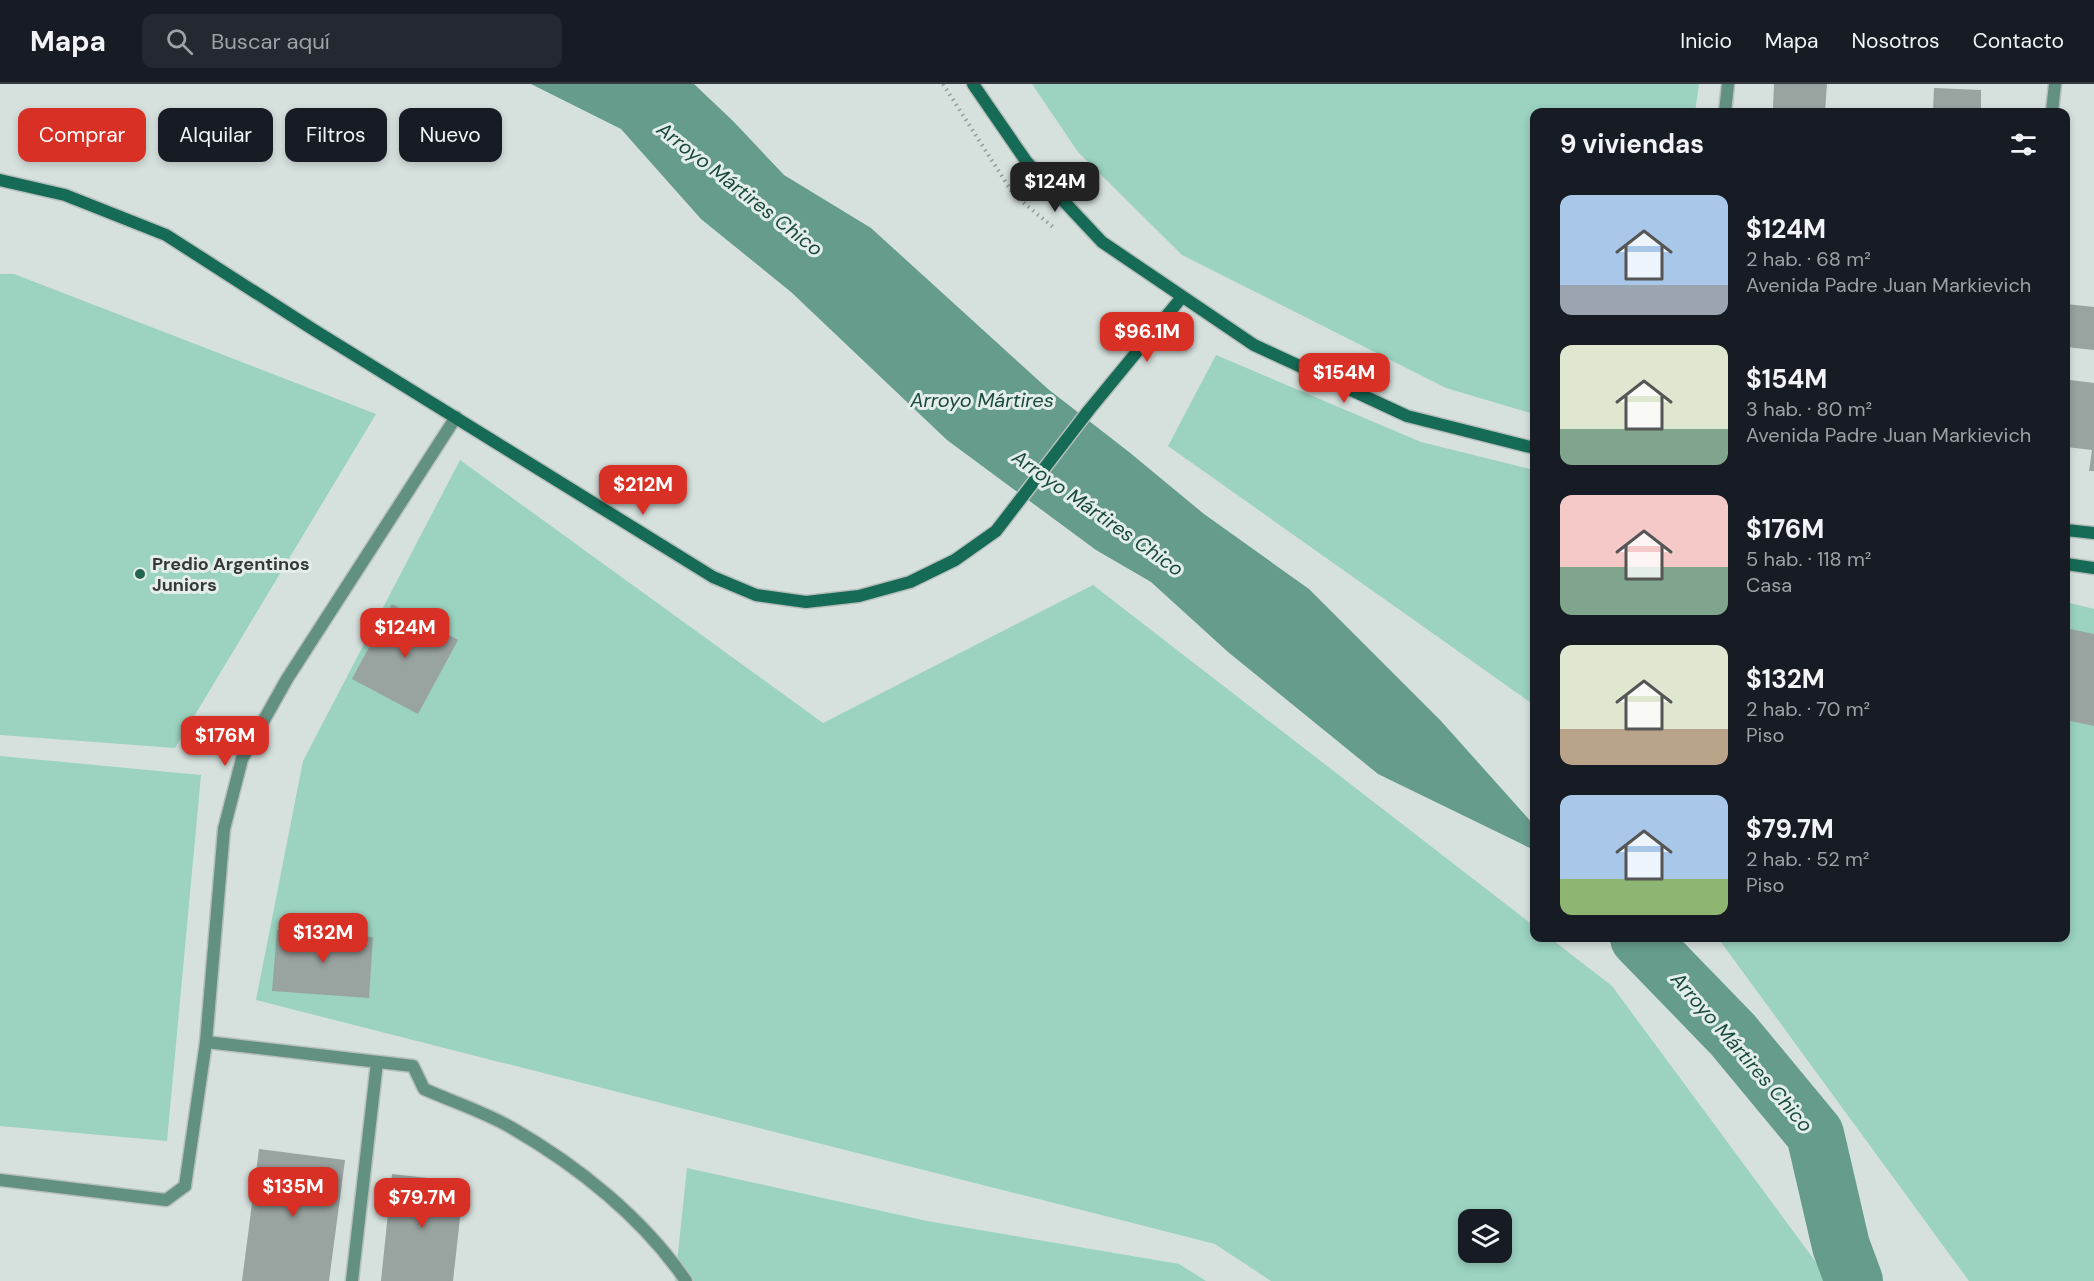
<!DOCTYPE html>
<html lang="es">
<head>
<meta charset="utf-8">
<style>
  :root { --surface:#171b24; --page:#242831; --text:#f1f3f6; --muted:#9ea1a6; --line:#363941; --accent:#d93025 }
  body { margin:0; font-family:"DM Sans",sans-serif; background:var(--page); color:var(--text); height:100vh; display:flex; flex-direction:column; font-size:22px; white-space:nowrap }
  * { box-sizing:border-box; margin:0 }
  p { font-size:20px; color:var(--muted) }
  .icon { flex:none; width:33px; height:33px; fill:none; stroke:currentColor; stroke-width:2; stroke-linecap:round; stroke-linejoin:round }
  .map { position:relative; flex:1; overflow:hidden }
  .side { position:absolute; left:1530px; top:24px; width:540px; height:834px; display:flex; flex-direction:column; background:var(--surface); border-radius:12px; box-shadow:0 3px 9px #0003 }
  .side>* { flex:none }
  .top-card { position:absolute; left:18px; top:24px; width:570px; height:54px; display:flex; gap:12px }
  .buttons { position:absolute; left:1458px; top:1125px; display:grid; gap:12px }
  .buttons a { display:grid; place-items:center; width:54px; height:54px; border-radius:12px; background:var(--surface); box-shadow:0 3px 9px #0003; font-size:30px }
  .price { position:absolute; translate:-50% -51px; padding:0 14px; border-radius:12px; background:var(--accent); color:#fff; font-size:20px; line-height:39px; filter:drop-shadow(0 2px 3px #0008) }
  .price::after { content:''; position:absolute; left:50%; top:36px; width:18px; height:14px; margin-left:-9px; background:inherit; clip-path:polygon(0 0,100% 0,50% 100%) }
  .price.current { background:#222; color:#fff }
  ul { padding:0; list-style:none }
  li { display:flex; align-items:center; gap:18px; height:150px; padding:0 30px }
  li span { display:grid; place-items:center; flex:none; width:168px; height:120px; border-radius:12px; color:#555 }
  li>.icon { margin-inline-start:auto }
  span .icon { width:72px; height:72px; fill:#fffc; stroke-width:1 }
  li b { font-size:26px }
  h2 { display:flex; justify-content:space-between; align-items:center; height:72px; padding:0 30px; font-size:26px }
  .chip { padding:0 21px; border-radius:12px; background:var(--surface); box-shadow:0 3px 9px #0003; font-size:21px; line-height:54px }
  .chip.current { background:var(--accent); color:#fff }
  header { display:flex; align-items:center; gap:36px; box-sizing:border-box; height:84px; padding:0 30px; background:var(--surface); border-bottom:2px solid var(--line) }
  header strong { font-size:28px }
  nav { display:flex; gap:33px; margin-inline-start:auto; font-size:21px }
  .search { width:420px; height:54px; background:var(--page); display:flex; align-items:center; gap:15px; box-sizing:border-box; padding:0 21px; border-radius:12px; color:var(--muted); font-size:22px }
  .map>svg:first-child { display:block }
  .green { fill:#9bd2c0; fill-rule:evenodd }
  .water { fill:#669c8b }
  .lines { fill:none; stroke-linecap:round; stroke-linejoin:round }
  .river { stroke:#669c8b; stroke-width:58 }
  .building { fill:#99a39f }
  .lane-casing { stroke:#b6bfbc; stroke-width:15 }
  .street-casing { stroke:#b6bfbc; stroke-width:15 }
  .secondary-casing { stroke:#b6bfbc; stroke-width:15 }
  .path { stroke:#939b98; stroke-width:4; stroke-dasharray:1.5 4.5; stroke-linecap:butt }
  .lane { stroke:#629182; stroke-width:12 }
  .street { stroke:#629182; stroke-width:12 }
  .secondary { stroke:#166b56; stroke-width:12 }
  .poi-dot { fill:#236452; stroke:#e3eeea; stroke-width:2 }
  .labels { text-anchor:middle; dominant-baseline:central; stroke-width:6; stroke-linejoin:round; paint-order:stroke }
  .poi-label { font-size:18px; font-weight:bold; fill:#353938; stroke:#e3eeea; text-anchor:start }
  .water-label { font-size:20px; font-style:italic; fill:#19493c; stroke:#e3eeea }
</style>
</head>
<body>
<header>
<strong>Mapa</strong>
<div class="search"><svg class="icon" aria-label="search" viewBox="0 0 24 24"><circle cx="10" cy="10" r="6"/><path d="M15 15l6 6"/></svg>Buscar aquí</div>
<nav><a>Inicio</a><a>Mapa</a><a>Nosotros</a><a>Contacto</a></nav>
</header>
<div class="map">
<svg width="2094" height="1197" viewBox="0 0 2094 1197">
  <rect width="100%" height="100%" fill="#d6e1dd"/>
  <path class="green" d="M1032,0H1699L1695,28H1534V330L1446,304L1182,171L1078,68Z
    M0,190H14L376,330L175,664L0,651Z
    M1216,271L1421,358L1534,386V621L1168,362Z
    M460,376L823,639L1093,501L1534,842V854H1550L1612,902L1830,1197H1271L1215,1160L256,916L303,677ZM1468,1136H1502V1168H1468Z
    M2066,518L2094,525V1197H1969L1718,854H2066Z
    M0,672L201,691L167,1057L0,1042Z
    M687,1084L927,1137L1179,1180L1206,1197H675Z"/>
  <path class="water" d="M531,0H694L733,37L784,91L871,144L1048,305L1129,368L1204,430L1309,505L1441,637L1534,741V766L1378,690L1228,568L1151,498L1096,466L947,356L791,208L701,135L621,45Z"/>
  <g class="lines">
    <path class="river" d="M1639,854L1733,951L1815,1050L1841,1162L1854,1197"/>
  </g>
  <path class="building" d="M1774,0H1827L1825,28L1773,24Z
    M1934,4L1981,6V28H1933Z
    M2066,220L2094,223V266L2066,263Z
    M2070,296L2094,299V387H2089L2092,366L2066,363V335Z
    M392,520L458,556L418,630L352,595Z
    M2066,544L2094,550V642L2066,636Z
    M277,846L373,853L369,914L272,907Z
    M259,1065L345,1076L329,1197H242Z
    M392,1090L464,1098L453,1197H381Z"/>
  <g class="lines">
    <defs>
      <path id="lane" d="M206,958L413,982L424,1005C453,1018 485,1028 512,1044C578,1082 643,1134 686,1197
        M0,1096L166,1116L185,1102
        M352,1197L377,978"/>
      <path id="street" d="M1725,28L1728,0
        M2052,28L2055,0
        M185,1102L206,958L224,745L242,675L287,595L456,333"/>
      <path id="secondary" d="M973,0L1026,77L1102,158L1254,261L1407,332L1534,364
        M0,96L65,111L166,151L314,246L713,493L756,511L806,518L859,512L910,498L955,476L996,447L1089,326L1182,213
        M2066,446L2094,449
        M2066,480L2094,484"/>
    </defs>
    <use href="#lane" class="lane-casing"/>
    <use href="#street" class="street-casing"/>
    <use href="#secondary" class="secondary-casing"/>
    <path class="path" d="M943,0L1014,111L1053,143"/>
    <use href="#lane" class="lane"/>
    <use href="#street" class="street"/>
    <use href="#secondary" class="secondary"/>
  </g>
  <circle class="poi-dot" cx="140" cy="490" r="6"/>
  <g class="labels">
    <g class="poi-label">
      <text x="152" y="480">Predio Argentinos<tspan x="152" dy="21">Juniors</tspan></text>
    </g>
    <g class="water-label">
      <text transform="translate(740 105) rotate(38)">Arroyo Mártires Chico</text>
      <text x="982" y="316">Arroyo Mártires</text>
      <text transform="translate(1098 429) rotate(35)">Arroyo Mártires Chico</text>
      <text transform="translate(1742 968) rotate(49)">Arroyo Mártires Chico</text>
    </g>
  </g>
</svg>
<div class="buttons">
<a><svg class="icon" aria-label="layers" viewBox="0 0 24 24"><path d="M12 4l9 5-9 5-9-5zM3 14l9 5 9-5"/></svg></a>
</div>
<b class="price current" style="left:1055px;top:129px">$124M</b>
<b class="price" style="left:1147px;top:279px">$96.1M</b>
<b class="price" style="left:1344px;top:320px">$154M</b>
<b class="price" style="left:643px;top:432px">$212M</b>
<b class="price" style="left:405px;top:575px">$124M</b>
<b class="price" style="left:225px;top:683px">$176M</b>
<b class="price" style="left:323px;top:880px">$132M</b>
<b class="price" style="left:293px;top:1134px">$135M</b>
<b class="price" style="left:422px;top:1145px">$79.7M</b>
<div class="top-card">
<a class="chip current">Comprar</a>
<a class="chip">Alquilar</a>
<a class="chip">Filtros</a>
<a class="chip">Nuevo</a>
</div>
<section class="side">
<h2>9 viviendas<svg class="icon" aria-label="filters" viewBox="0 0 24 24"><path d="M4 7h16M4 17h16"/><circle cx="9" cy="7" r="2"/><circle cx="15" cy="17" r="2"/></svg></h2>
<ul>
<li><span style="background:linear-gradient(#a9c7e8 75%,#9aa5b1 0)"><svg class="icon" aria-label="home" viewBox="0 0 24 24"><path d="M3 11l9-7 9 7M6 9v11h12V9"/></svg></span><div><b>$124M</b><p>2 hab. · 68 m²</p><p>Avenida Padre Juan Markievich</p></div></li>
<li><span style="background:linear-gradient(#dfe7d0 70%,#7fa58c 0)"><svg class="icon" aria-label="home" viewBox="0 0 24 24"><path d="M3 11l9-7 9 7M6 9v11h12V9"/></svg></span><div><b>$154M</b><p>3 hab. · 80 m²</p><p>Avenida Padre Juan Markievich</p></div></li>
<li><span style="background:linear-gradient(#f6c9c9 60%,#7fa58c 0)"><svg class="icon" aria-label="home" viewBox="0 0 24 24"><path d="M3 11l9-7 9 7M6 9v11h12V9"/></svg></span><div><b>$176M</b><p>5 hab. · 118 m²</p><p>Casa</p></div></li>
<li><span style="background:linear-gradient(#dfe7d0 70%,#b9a48a 0)"><svg class="icon" aria-label="home" viewBox="0 0 24 24"><path d="M3 11l9-7 9 7M6 9v11h12V9"/></svg></span><div><b>$132M</b><p>2 hab. · 70 m²</p><p>Piso</p></div></li>
<li><span style="background:linear-gradient(#a9c7e8 70%,#8fb573 0)"><svg class="icon" aria-label="home" viewBox="0 0 24 24"><path d="M3 11l9-7 9 7M6 9v11h12V9"/></svg></span><div><b>$79.7M</b><p>2 hab. · 52 m²</p><p>Piso</p></div></li>
</ul>
</section>
</div>
</body>
</html>
